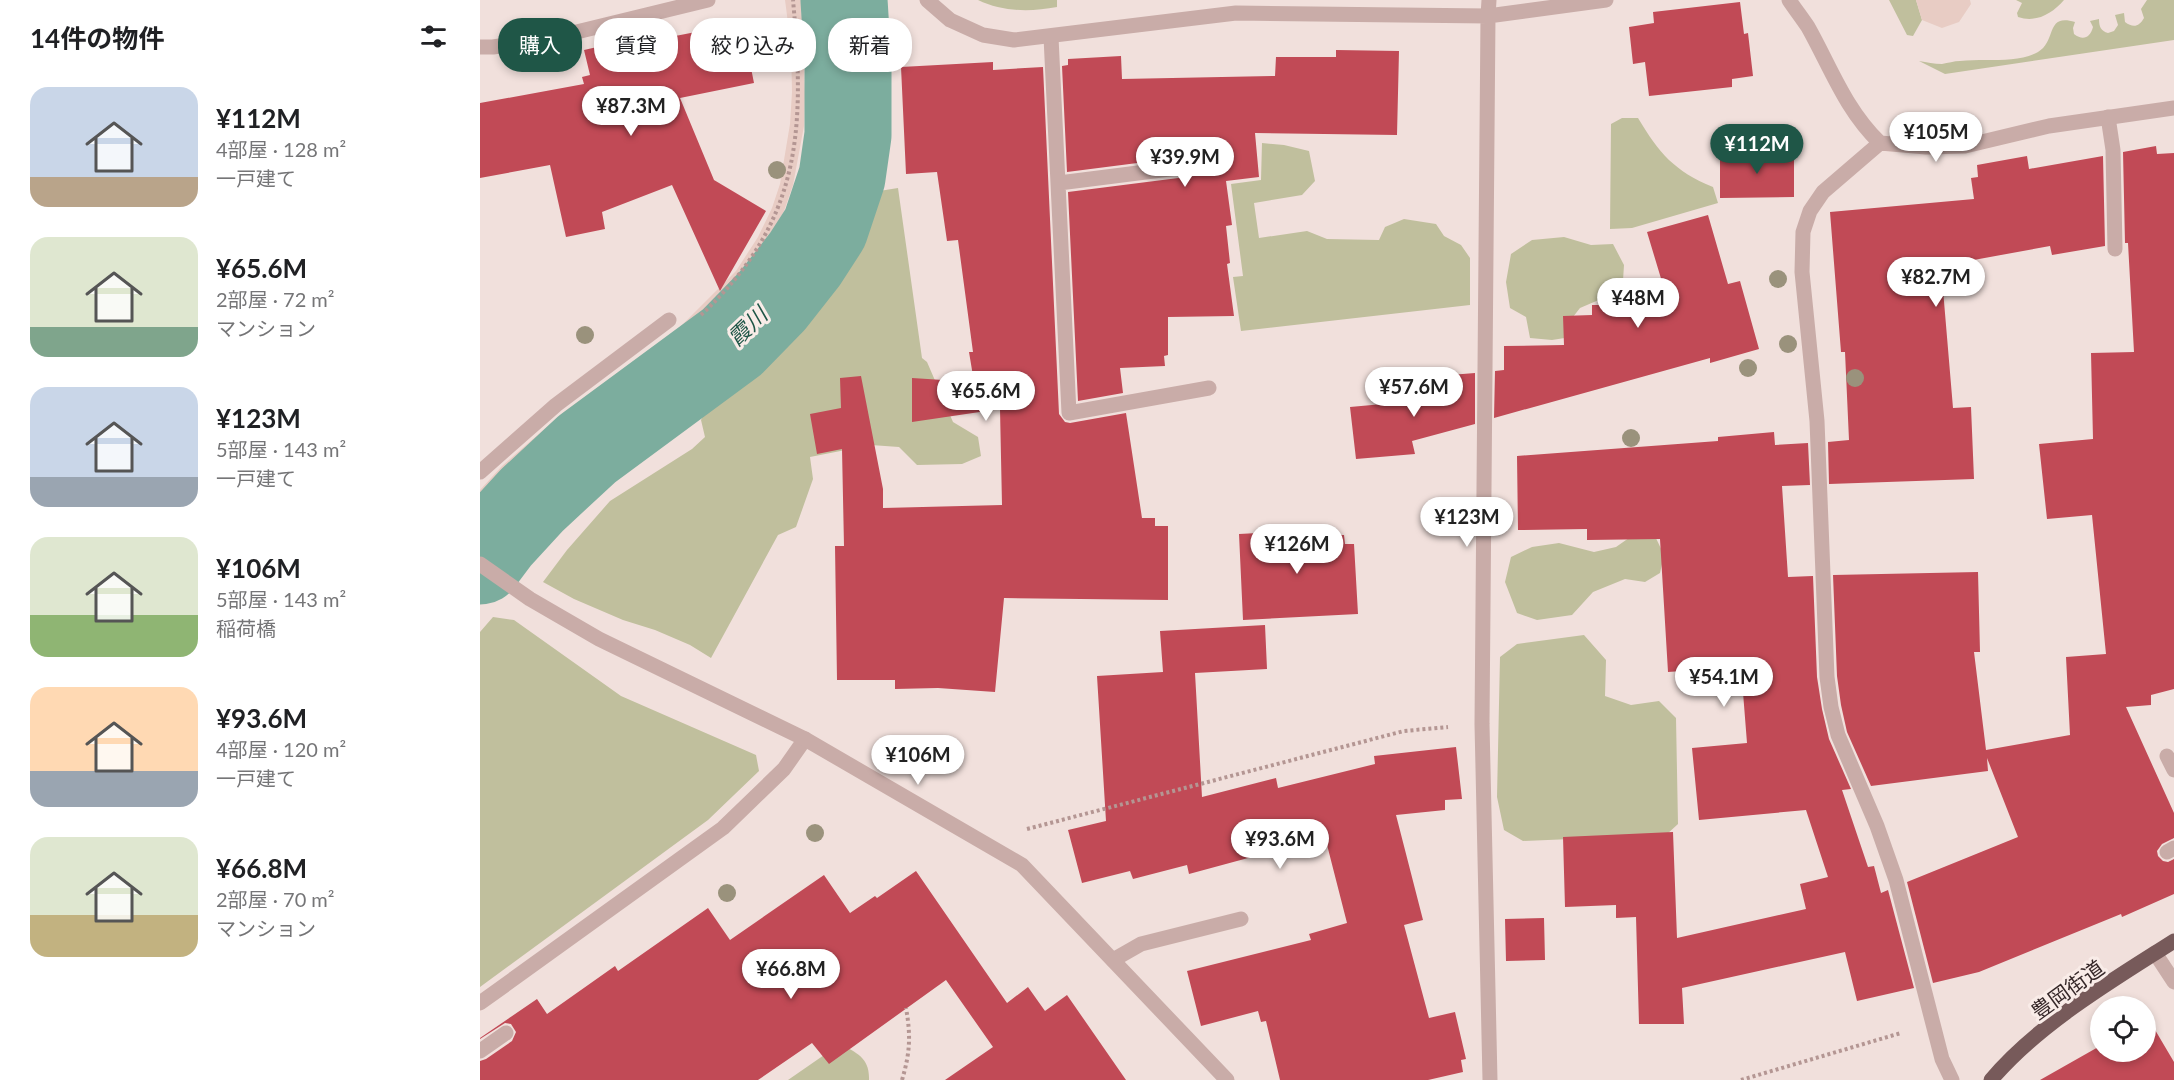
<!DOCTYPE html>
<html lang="ja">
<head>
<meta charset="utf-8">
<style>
  :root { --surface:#fff; --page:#f6f6f6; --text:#202124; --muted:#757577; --accent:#1f5647 }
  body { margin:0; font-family:Lato,"Noto Sans JP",sans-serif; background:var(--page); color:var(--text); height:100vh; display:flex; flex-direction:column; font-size:22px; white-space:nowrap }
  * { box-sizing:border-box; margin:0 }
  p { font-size:20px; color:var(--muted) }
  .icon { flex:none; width:33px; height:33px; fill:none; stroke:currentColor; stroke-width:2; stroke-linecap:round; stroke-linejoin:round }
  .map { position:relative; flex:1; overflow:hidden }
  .side { display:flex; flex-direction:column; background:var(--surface); width:480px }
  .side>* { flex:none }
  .banner { position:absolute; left:18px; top:18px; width:570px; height:54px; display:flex; gap:12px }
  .buttons { position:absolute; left:1610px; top:996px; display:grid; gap:12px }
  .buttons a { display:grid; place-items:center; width:66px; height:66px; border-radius:50%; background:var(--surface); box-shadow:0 3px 9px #0003; font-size:30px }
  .price { position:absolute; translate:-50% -51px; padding:0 14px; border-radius:21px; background:#fff; color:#222; font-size:20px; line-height:39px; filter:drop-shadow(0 2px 3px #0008) }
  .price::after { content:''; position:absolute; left:50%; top:36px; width:18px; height:14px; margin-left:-9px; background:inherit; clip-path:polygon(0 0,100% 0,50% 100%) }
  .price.selected { background:var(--accent); color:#fff }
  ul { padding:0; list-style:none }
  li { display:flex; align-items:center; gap:18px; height:150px; padding:0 30px }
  li span { display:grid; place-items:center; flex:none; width:168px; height:120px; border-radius:18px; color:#555 }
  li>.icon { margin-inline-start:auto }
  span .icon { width:72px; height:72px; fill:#fffc; stroke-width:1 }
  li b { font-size:26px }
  h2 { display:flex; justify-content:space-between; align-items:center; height:72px; padding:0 30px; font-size:26px }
  .chip { padding:0 21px; border-radius:24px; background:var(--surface); box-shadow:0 3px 9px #0003; font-size:21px; line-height:54px }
  .chip.selected { background:var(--accent); color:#fff }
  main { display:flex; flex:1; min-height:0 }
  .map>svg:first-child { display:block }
  .green { fill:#c0bf9d }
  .plaza { fill:#e8ccc4 }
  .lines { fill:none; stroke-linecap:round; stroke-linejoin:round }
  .river { stroke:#7cad9e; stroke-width:87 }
  .building { fill:#c14a56 }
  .path { stroke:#b49693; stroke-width:4; stroke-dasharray:3 3; stroke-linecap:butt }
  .service { stroke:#c9aca8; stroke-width:15 }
  .minor { stroke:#c9aca8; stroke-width:15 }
  .primary { stroke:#775a5a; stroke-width:15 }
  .tree { fill:#9a927c }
  .labels { text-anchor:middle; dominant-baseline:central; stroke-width:6; stroke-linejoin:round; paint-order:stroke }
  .street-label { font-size:21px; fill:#362829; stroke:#f9ece8 }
  .water-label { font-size:22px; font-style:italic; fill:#1f5647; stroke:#f9ece8 }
</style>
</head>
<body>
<main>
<section class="side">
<h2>14件の物件<svg class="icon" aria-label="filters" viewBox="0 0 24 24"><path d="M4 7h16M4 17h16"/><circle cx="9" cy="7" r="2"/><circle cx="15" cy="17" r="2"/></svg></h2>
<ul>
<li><span style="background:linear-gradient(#c9d6e8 75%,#b9a48a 0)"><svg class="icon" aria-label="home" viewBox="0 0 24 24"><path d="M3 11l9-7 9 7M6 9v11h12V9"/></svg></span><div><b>¥112M</b><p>4部屋 · 128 m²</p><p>一戸建て</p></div></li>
<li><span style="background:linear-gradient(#dfe7d0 75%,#7fa58c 0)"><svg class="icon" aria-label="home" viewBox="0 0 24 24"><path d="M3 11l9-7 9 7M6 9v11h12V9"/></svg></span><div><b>¥65.6M</b><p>2部屋 · 72 m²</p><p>マンション</p></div></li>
<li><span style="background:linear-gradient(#c9d6e8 75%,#9aa5b1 0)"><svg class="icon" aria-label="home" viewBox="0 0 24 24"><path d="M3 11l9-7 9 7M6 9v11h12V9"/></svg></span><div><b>¥123M</b><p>5部屋 · 143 m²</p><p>一戸建て</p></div></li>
<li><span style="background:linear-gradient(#dfe7d0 65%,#8fb573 0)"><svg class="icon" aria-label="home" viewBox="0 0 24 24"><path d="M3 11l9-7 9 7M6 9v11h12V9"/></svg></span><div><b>¥106M</b><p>5部屋 · 143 m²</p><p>稲荷橋</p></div></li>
<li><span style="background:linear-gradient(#ffd9b3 70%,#9aa5b1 0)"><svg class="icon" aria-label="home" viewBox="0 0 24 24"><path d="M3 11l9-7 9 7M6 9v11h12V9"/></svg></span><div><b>¥93.6M</b><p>4部屋 · 120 m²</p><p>一戸建て</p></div></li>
<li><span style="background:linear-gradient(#dfe7d0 65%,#c2b280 0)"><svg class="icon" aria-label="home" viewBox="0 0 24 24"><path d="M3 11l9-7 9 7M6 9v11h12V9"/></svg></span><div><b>¥66.8M</b><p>2部屋 · 70 m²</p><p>マンション</p></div></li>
</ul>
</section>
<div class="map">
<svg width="1694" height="1080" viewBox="0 0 1694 1080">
  <rect width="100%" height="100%" fill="#f1e0dc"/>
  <path class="green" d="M498,0H577V7C550,12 523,12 498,0Z
    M1409,0H1436L1442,20L1433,36L1427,35Z
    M1536,0H1584C1572,14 1556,23 1538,17L1537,13L1542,3Z
    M1667,0H1694V40L1465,74L1439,61C1447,62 1454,64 1462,64C1468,63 1474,61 1480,61C1504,58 1537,64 1558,52C1577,41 1565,13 1595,22L1593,28L1594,34C1603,41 1610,38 1613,27L1610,21L1619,19C1619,27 1621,31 1628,33L1634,31L1638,25L1635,15L1644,13L1645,22C1653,28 1659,27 1664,18L1661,9Z
    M1142,118H1158C1179,153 1194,171 1233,187L1238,203L1152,228L1130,229L1131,124Z
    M782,143L804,145L829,151L835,181L822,195L774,203L779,238L827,231L847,239L899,240L905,227L924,219L956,224L964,236L981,245L990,258V305L761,331L753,277L763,276L751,184L781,180Z
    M418,188L442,358L447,362L473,422L498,437L501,456L482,464L437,465L419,447L391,445L330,457L333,479L316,527L298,535L231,658L210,645L175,630L143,620L94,599L63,582L87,550L130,501L212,449L225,437L221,420L238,386L290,350L337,265L360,245H364L387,193Z
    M1084,237L1111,245L1133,244L1144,265L1142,296L1151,325L1126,309L1121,299L1100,308L1089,322L1091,337L1072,340L1050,338L1046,317L1030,308L1026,282L1031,254L1052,240Z
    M1156,533L1174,534L1184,555L1180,573L1165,582L1145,579L1113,592L1092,615L1057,620L1037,613L1025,582L1031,557L1052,547L1079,543L1114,552L1136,547Z
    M13,617L34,620L141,696L276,755L279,771L228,820L0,987V632Z
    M1104,635L1126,660L1125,696L1151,705L1179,701L1196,718L1198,824L1186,835L1043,841L1024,830L1017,797L1020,657L1037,644Z
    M360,1044C377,1053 390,1058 389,1080H308Z"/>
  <path class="plaza" d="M305,0H321L325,93L324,126L313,185L304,211L288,242L266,275L244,300L205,337L67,445L32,476L0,511V490L22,466L84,412L199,328L256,271L278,237L292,208L300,184L310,124L312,92L311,46Z
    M1436,0H1490L1491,4L1479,22L1462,28L1442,20Z"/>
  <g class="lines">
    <path class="river" d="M0,561L18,537L52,500L107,449L252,342L292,301L325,259L345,228L362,177L368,135V65L364,0"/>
  </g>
  <path class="building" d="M1260,2L1264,34L1268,33L1273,76L1252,79V87L1169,96L1165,62L1153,64L1149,27L1174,23L1173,12Z
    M262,23L274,83L200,98L234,180L286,211L240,291L192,185L122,212L125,229L86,237L70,165L0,178V103L104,84L102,77L110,75L104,50L148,40L149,45Z
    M856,50L919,51L917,135L775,133L779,177L746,181L752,225L746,226L750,263L747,264L754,316L688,317V355L684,356L685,366L640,368L643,393L598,401L588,192L722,175L727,172L731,164L728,159L720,155L587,172L582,66L588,65V59L641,56L642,79L795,76L796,57H856Z
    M513,62V70L563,67L579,414L585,422L590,423L646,413L662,518H675V526H688V600L524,598L515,692L458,688L415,689V680H357L355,546H364L362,449L337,454L330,414L361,408L360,378L381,376L403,489V508L522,505L520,409L432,422V378L494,382L489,352H493L478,240L467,241L457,172L426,174L421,67Z
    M1676,146L1677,154L1694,153V689L1671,695V705L1646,707L1694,813V838L1682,844L1677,851L1678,856L1683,861L1688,862L1694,859V894L1642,917L1641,914L1499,972L1453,983L1427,882L1538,837L1507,758L1508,771L1391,786L1367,732L1361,705L1357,676L1353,575L1498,572L1500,652H1494L1506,750L1590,735L1586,657L1626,654L1612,515L1567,519L1559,444L1613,439L1611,353L1654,352L1648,243H1645L1643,152Z
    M1314,152V197L1240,198V153Z
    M1547,156L1549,169L1623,156L1625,246L1572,255L1570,246L1461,266L1473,408L1491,407L1494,479L1349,484L1348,442L1369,440L1365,352H1361L1350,212L1494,199L1491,178L1498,177L1497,165Z
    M1228,215L1248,284L1260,281L1279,349L1230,363V358L1014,418L1015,371L1024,370V346L1084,345L1083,316L1112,315V305H1189L1167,232Z
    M995,373V424L932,441L935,454L876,459L870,407L947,400L945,377Z
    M1294,432L1295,445L1328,443L1330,485L1302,486L1308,577L1333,576L1337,677L1342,709L1349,739L1371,789L1362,790L1388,867L1394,866L1401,893L1408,890L1434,988L1377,1001L1365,952L1202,988L1204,1024H1159L1156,917L1136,918V905L1085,907L1083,837L1193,832L1197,938L1326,909L1320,884L1348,877L1326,810L1219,820L1212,748L1267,743L1261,667L1188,672L1180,539L1107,540V529L1038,530L1037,456L1238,441V437Z
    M837,530V535H864L865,544H874L878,614L763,620L759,534Z
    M785,625L787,669L715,673L722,797L796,778L798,788L895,764L894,756L976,747L982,799L965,800V810L916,815L943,920L924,925L949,1018L975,1012L986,1059L981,1060L983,1072L948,1080H800L786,1021L781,1022L778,1011L721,1026L707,971L831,940L829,934L867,923L845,837L709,874L707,865L653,879L650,871L602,883L588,830L626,821L617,676L683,672L680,631Z
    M436,871L527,1003L548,987L565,1011L587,995L646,1080H465L513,1047L466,980L349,1064L332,1043L278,1080H0V1061L6,1059L32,1041L36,1032L31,1024L25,1023L0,1039V1038L57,999L67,1014L135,966L138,971L228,908L250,940L344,875L370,913L395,896L397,898Z
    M1064,918L1065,960L1026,961L1025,919Z
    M1668,1018L1694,1062V1080H1560L1620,1046V1052H1665V1020Z"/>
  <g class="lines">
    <path class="path" d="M221,315C322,221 325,129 313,0
      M547,829L924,731L968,727
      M422,1080C430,1053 431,1036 426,1008
      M1261,1080L1421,1033"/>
    <path class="service" d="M1008,16L1009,0
      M571,37L589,413L729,388
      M1628,117L1633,150L1635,249
      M579,183L721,165
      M0,472L76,405L189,320
      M1687,756L1694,770
      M1687,852L1694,848
      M1675,953L1694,982
      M633,960L661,944L761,919
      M0,1003L243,828L304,769L325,739
      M0,1051L26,1033"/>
    <path class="minor" d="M447,0L470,20L503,35L534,40L756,13L1008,16L1126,0
      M1309,0C1315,9 1322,18 1328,27C1351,68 1365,109 1400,143L1446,147L1485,146L1569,126L1694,108
      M1008,16L1002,724L1010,1080
      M0,47H13L76,37L228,0
      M1400,143L1343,192L1330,211L1323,232L1322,272L1337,421L1347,677L1351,707L1358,735L1397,826L1416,880L1462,1059L1472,1080
      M0,564L50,599L119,639L325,739L542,865L747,1080"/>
    <path class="primary" d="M1511,1080C1558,1024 1633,980 1694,941"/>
  </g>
  <g class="tree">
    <circle cx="297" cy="170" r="9"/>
    <circle cx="1298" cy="279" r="9"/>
    <circle cx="105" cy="335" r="9"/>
    <circle cx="1308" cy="344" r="9"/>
    <circle cx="1268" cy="368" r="9"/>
    <circle cx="1375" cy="378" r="9"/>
    <circle cx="1151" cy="438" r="9"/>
    <circle cx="335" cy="833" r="9"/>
    <circle cx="247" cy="893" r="9"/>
  </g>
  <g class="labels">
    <g class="street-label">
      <text transform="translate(1587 989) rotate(-36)">豊岡街道</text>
    </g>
    <g class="water-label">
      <text transform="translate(267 326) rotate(-44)">霞川</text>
    </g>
  </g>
</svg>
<div class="buttons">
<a><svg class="icon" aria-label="locate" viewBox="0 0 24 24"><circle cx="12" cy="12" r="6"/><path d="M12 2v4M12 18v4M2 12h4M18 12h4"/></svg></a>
</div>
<b class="price" style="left:151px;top:137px">¥87.3M</b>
<b class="price" style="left:1456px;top:163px">¥105M</b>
<b class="price selected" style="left:1277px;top:175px">¥112M</b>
<b class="price" style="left:705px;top:188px">¥39.9M</b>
<b class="price" style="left:1456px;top:308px">¥82.7M</b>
<b class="price" style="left:1158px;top:329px">¥48M</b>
<b class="price" style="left:934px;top:418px">¥57.6M</b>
<b class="price" style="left:506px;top:422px">¥65.6M</b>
<b class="price" style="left:987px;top:548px">¥123M</b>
<b class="price" style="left:817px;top:575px">¥126M</b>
<b class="price" style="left:1244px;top:708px">¥54.1M</b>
<b class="price" style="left:438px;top:786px">¥106M</b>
<b class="price" style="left:800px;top:870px">¥93.6M</b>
<b class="price" style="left:311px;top:1000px">¥66.8M</b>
<div class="banner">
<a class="chip selected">購入</a>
<a class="chip">賃貸</a>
<a class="chip">絞り込み</a>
<a class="chip">新着</a>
</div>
</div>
</main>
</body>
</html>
